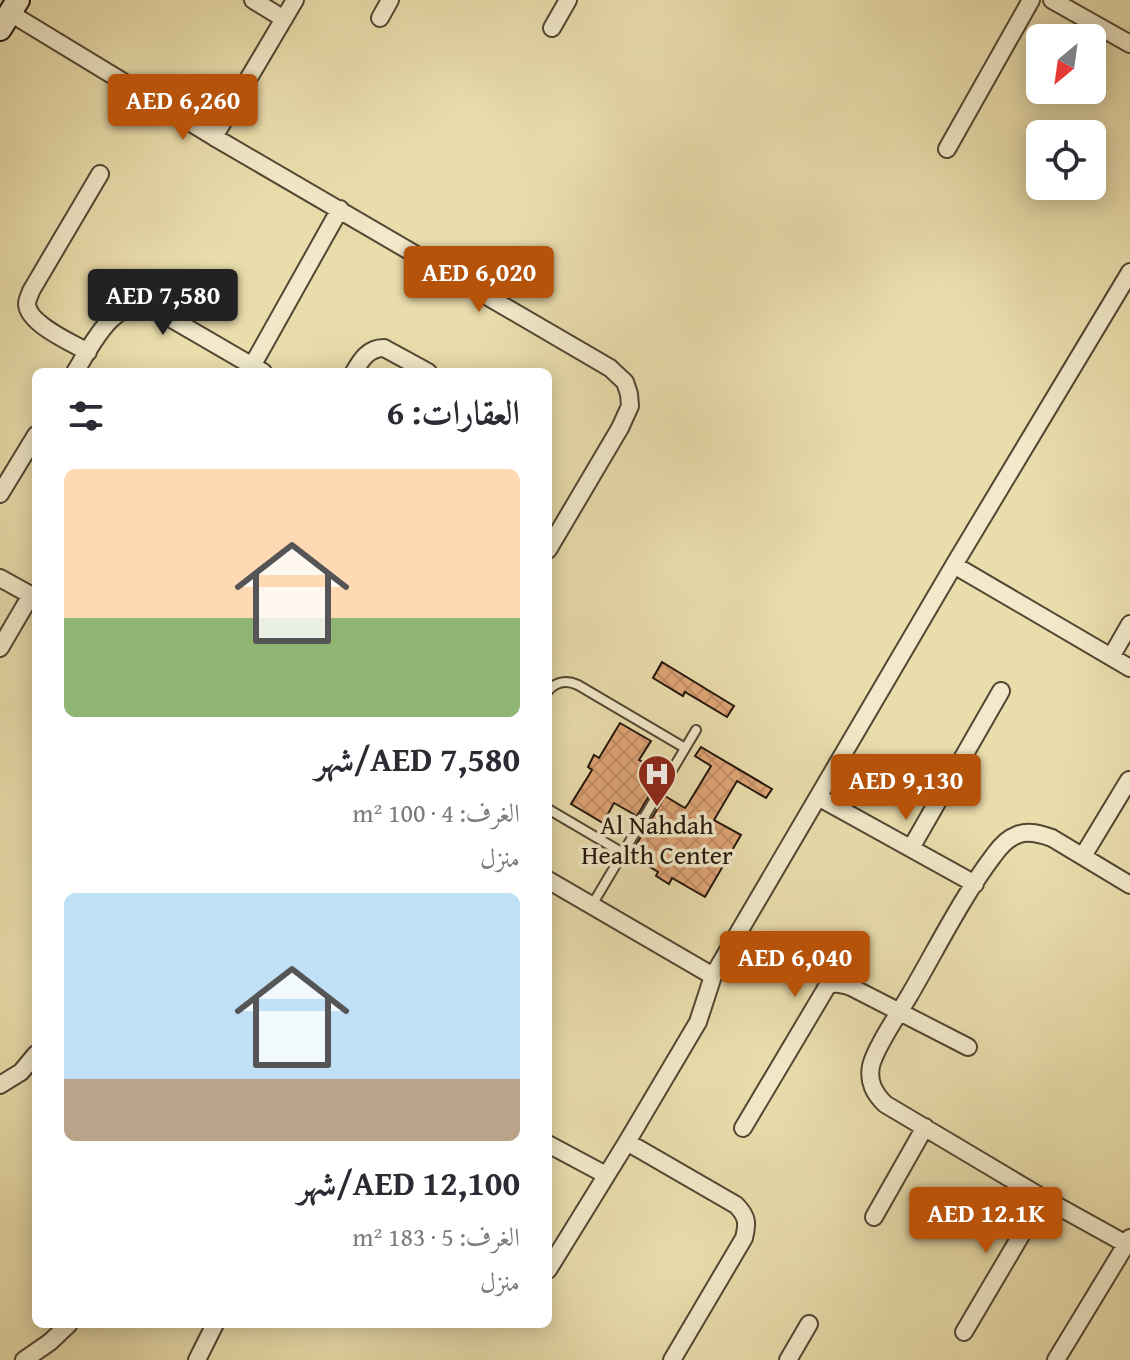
<!DOCTYPE html>
<html lang="ar">
<head>
<meta charset="utf-8">
<style>
  :root { --surface:#fff; --page:#f7f7f7; --text:#2b2b33; --muted:#7c7c81; --accent:#b45309 }
  body { margin:0; font-family:"Gentium Book Plus",Amiri,serif; background:var(--page); color:var(--text); direction:rtl; height:100vh; display:flex; flex-direction:column; font-size:30px; white-space:nowrap }
  * { box-sizing:border-box; margin:0 }
  p { font-size:26px; color:var(--muted) }
  .icon { flex:none; width:44px; height:44px; fill:none; stroke:currentColor; stroke-width:2; stroke-linecap:round; stroke-linejoin:round }
  .map { position:relative; flex:1; overflow:hidden; direction:ltr }
  .sheet { position:absolute; left:32px; top:368px; width:520px; height:960px; display:flex; flex-direction:column; background:var(--surface); border-radius:12px; box-shadow:0 4px 20px #0003; direction:rtl }
  .sheet>* { flex:none }
  .needle { width:52px; rotate:209deg }
  .controls { position:absolute; left:1026px; top:24px; display:grid; gap:16px }
  .controls a { display:grid; place-items:center; width:80px; height:80px; border-radius:12px; background:var(--surface); box-shadow:0 4px 20px #0003; font-size:40px }
  .price { position:absolute; translate:-50% -68px; padding:0 18px; border-radius:8px; background:var(--accent); color:#fff; font-size:26px; line-height:52px; filter:drop-shadow(0 2px 4px #0008) }
  .price::after { content:''; position:absolute; left:50%; top:48px; width:24px; height:18px; margin-left:-12px; background:inherit; clip-path:polygon(0 0,100% 0,50% 100%) }
  .price.on { background:#222; color:#fff }
  ul { padding:0; list-style:none }
  li { display:grid; align-content:center; gap:16px; height:424px; padding:0 32px }
  li span { display:grid; place-items:center; height:248px; border-radius:12px; color:#555 }
  li>.icon { margin-inline-start:auto }
  span .icon { width:144px; height:144px; fill:#fffc; stroke-width:1 }
  li b { font-size:34px }
  h2 { display:flex; justify-content:space-between; align-items:center; height:96px; padding:0 32px; font-size:34px }
  .map>svg:first-child { display:block }
  .building { fill:url(#building-cross-hatch); stroke:#21150b; stroke-width:2 }
  .lines { fill:none; stroke-linecap:round; stroke-linejoin:round }
  .service-casing { stroke:#534733; stroke-width:12 }
  .minor-casing { stroke:#534733; stroke-width:20 }
  .secondary-casing { stroke:#21150b; stroke-width:26 }
  .service { stroke:#f1e9c9; stroke-width:8 }
  .minor { stroke:#f1e9c9; stroke-width:16 }
  .secondary { stroke:#f1e9c9; stroke-width:22 }
  .labels { text-anchor:middle; dominant-baseline:central; stroke-width:7; stroke-linejoin:round; paint-order:stroke }
  .poi-label { font-size:26px; fill:#21150b; stroke:#f1e9c9 }
</style>
</head>
<body>
<div class="map">
<svg width="1130" height="1360" viewBox="0 0 1130 1360">
  <defs>
    <pattern id="building-cross-hatch" width="8" height="8" patternUnits="userSpaceOnUse" patternTransform="scale(2)"><rect width="8" height="8" fill="#e0a576"/><path d="M0 0l8 8M0 8l8-8" fill="none" stroke="#c08d65"/></pattern>
  </defs>
  <rect width="100%" height="100%" fill="#eaddac"/>
  <filter id="stains"><feTurbulence type="fractalNoise" baseFrequency=".0025" numOctaves="4"/><feColorMatrix values="0 0 0 0 .2 0 0 0 0 .09 0 0 0 0 .02 0 0 0 .5 -.17"/></filter>
  <radialGradient id="worn" r=".72"><stop offset=".6" stop-color="#630" stop-opacity="0"/><stop offset="1" stop-color="#630" stop-opacity=".3"/></radialGradient>
  <path class="building" d="M662,662L734,706L727,717L685,692L683,696L653,678Z
    M620,723L651,741L639,760L657,770L648,786L653,789L637,816L614,803L603,823L571,804L592,770L588,767L594,755L599,758Z
    M701,747L772,789L766,798L737,781L714,820L741,835L705,897L672,878L669,884L656,876L658,872L630,855L665,796L685,808L688,804L711,766L695,756Z"/>
  <g class="lines">
    <defs>
      <path id="service" d="M548,691C556,681 567,680 578,685L685,748
        M548,809L623,853
        M592,905L696,730"/>
      <path id="minor" d="M253,0L284,19
        M1052,0L1130,44
        M10,13L214,137L295,0
        M380,18L390,0
        M552,28L568,0
        M214,137L610,368L625,382L629,394L630,406L620,428L548,550
        M947,149L1031,0
        M88,352C72,343 28,324 27,304C27,299 30,295 31,291L100,174
        M252,366L340,209
        M75,372C92,345 113,297 151,307L263,372
        M354,372C361,360 368,348 384,348L428,372
        M0,494L36,435
        M954,565L1130,668
        M0,578L36,598
        M0,648L31,595
        M1111,657L1130,624
        M818,797L975,884
        M911,848L1001,691
        M1083,856L1129,780
        M548,880L713,976
        M0,1085L21,1072L36,1054
        M743,1128L828,985C836,982 843,984 851,987L968,1047
        M627,1142L736,1205C747,1216 748,1223 744,1238L672,1360
        M548,1144L606,1175
        M874,1217L925,1127
        M1126,1244L1043,1198L885,1104C874,1093 868,1082 871,1066C875,1048 899,1013 909,996C936,950 962,897 994,855C999,848 1008,838 1017,835C1028,830 1041,834 1052,838L1130,885
        M548,1270L627,1142L698,1022L713,976L954,565L1130,272
        M964,1332L1043,1198
        M24,1360L50,1342L69,1324
        M197,1360L215,1324
        M788,1360L809,1324
        M1056,1360L1130,1238"/>
      <path id="secondary" d="M0,29L18,0"/>
    </defs>
    <use href="#service" class="service-casing"/>
    <use href="#minor" class="minor-casing"/>
    <use href="#secondary" class="secondary-casing"/>
    <use href="#service" class="service"/>
    <use href="#minor" class="minor"/>
    <use href="#secondary" class="secondary"/>
  </g>
  <defs>
    <symbol id="hospital-pin" viewBox="-11 -11 22 30"><path d="M0 17L-7.5 6A9.5 9.5 0 1 1 7.5 6Z" fill="#8f2418" stroke="#f1e9c9"/><path d="M-5-5h3v3.5h4V-5h3V5h-3V1.5h-4V5h-3Z" fill="#fff"/></symbol>
  </defs>
  <g fill-rule="evenodd">
    <use href="#hospital-pin" x="635" y="752" width="44" height="60"/>
  </g>
  <g class="labels">
    <g class="poi-label">
      <text x="657" y="824">Al Nahdah<tspan x="657" dy="30">Health Center</tspan></text>
    </g>
  </g>
  <rect width="100%" height="100%" filter="url(#stains)"/>
  <rect width="100%" height="100%" fill="url(#worn)"/>
</svg>
<div class="controls">
<a><svg class="needle" viewBox="-14 -14 28 28"><path d="M0-13l5 13h-10z" fill="#e53935"/><path d="M0 13l5-13h-10z" fill="#7c7c81"/></svg></a>
<a><svg class="icon" aria-label="locate" viewBox="0 0 24 24"><circle cx="12" cy="12" r="6"/><path d="M12 2v4M12 18v4M2 12h4M18 12h4"/></svg></a>
</div>
<b class="price" style="left:183px;top:142px">AED 6,260</b>
<b class="price" style="left:479px;top:314px">AED 6,020</b>
<b class="price on" style="left:163px;top:337px">AED 7,580</b>
<b class="price" style="left:906px;top:822px">AED 9,130</b>
<b class="price" style="left:795px;top:999px">AED 6,040</b>
<b class="price" style="left:986px;top:1255px">AED 12.1K</b>
<section class="sheet">
<h2>العقارات: 6<svg class="icon" aria-label="filters" viewBox="0 0 24 24"><path d="M4 7h16M4 17h16"/><circle cx="9" cy="7" r="2"/><circle cx="15" cy="17" r="2"/></svg></h2>
<ul>
<li><span style="background:linear-gradient(#ffd9b3 60%,#8fb573 0)"><svg class="icon" aria-label="home" viewBox="0 0 24 24"><path d="M3 11l9-7 9 7M6 9v11h12V9"/></svg></span><div><b>AED 7,580/شهر</b><p>الغرف: 4 · 100 m²</p><p>منزل</p></div></li>
<li><span style="background:linear-gradient(#bfe0f5 75%,#b9a48a 0)"><svg class="icon" aria-label="home" viewBox="0 0 24 24"><path d="M3 11l9-7 9 7M6 9v11h12V9"/></svg></span><div><b>AED 12,100/شهر</b><p>الغرف: 5 · 183 m²</p><p>منزل</p></div></li>
</ul>
</section>
</div>
</body>
</html>
